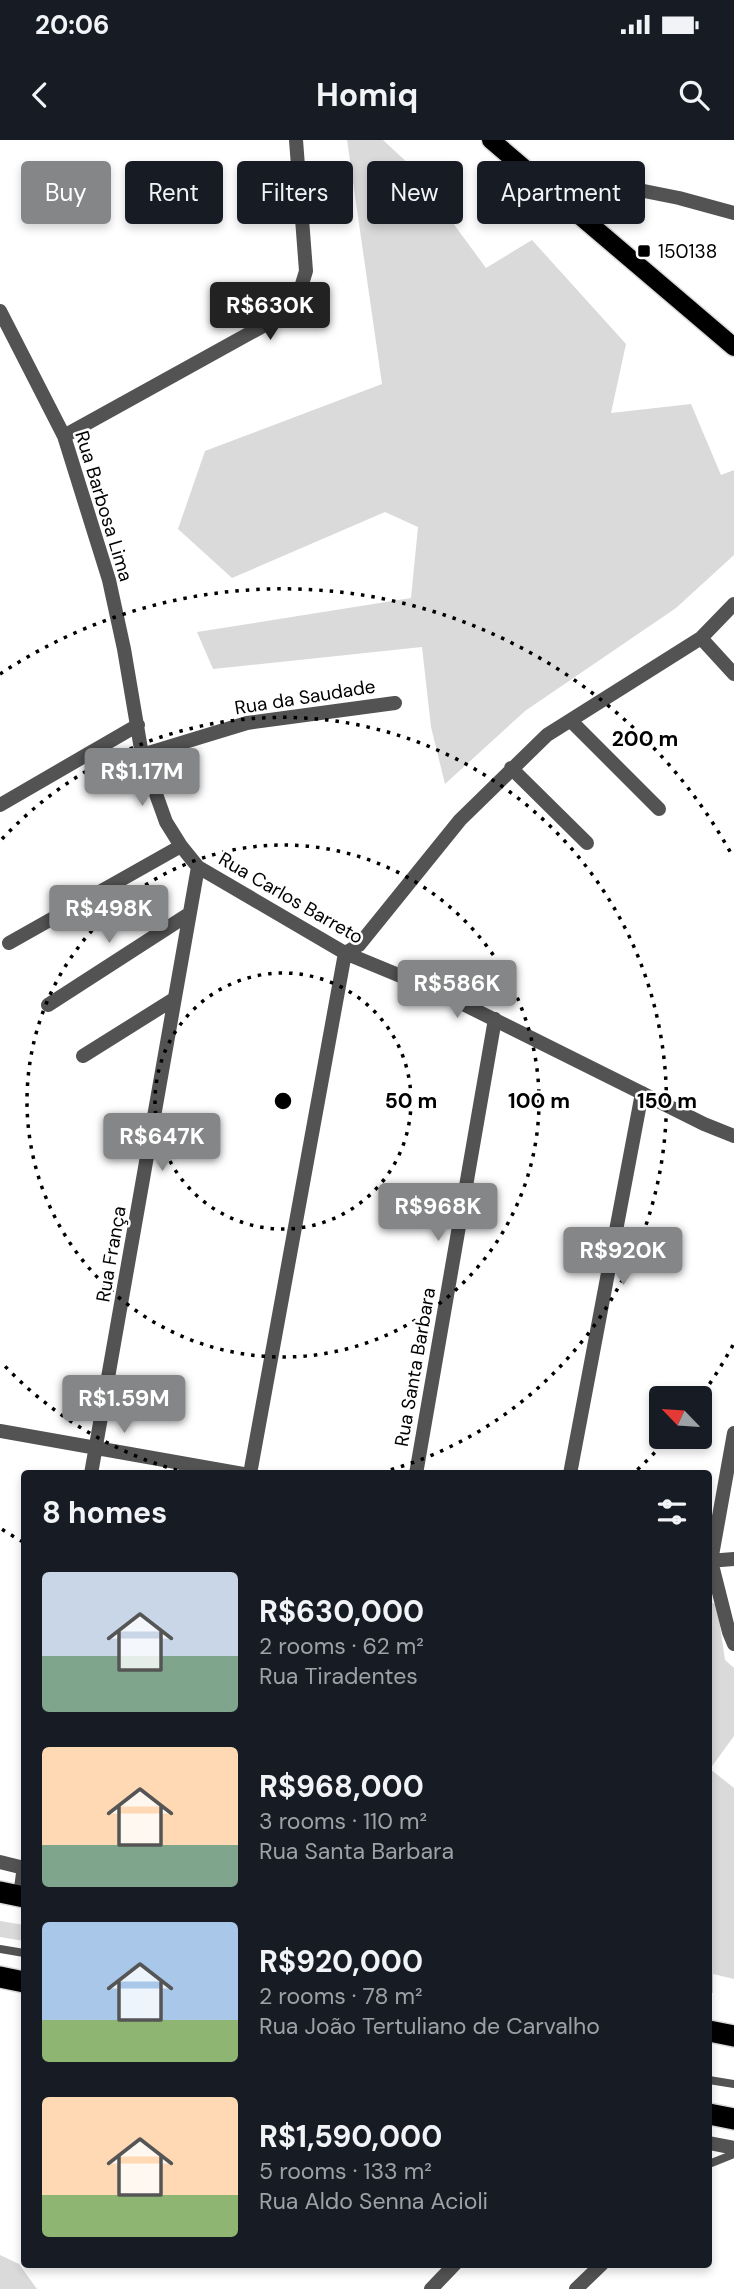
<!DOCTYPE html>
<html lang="en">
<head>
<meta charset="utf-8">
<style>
  :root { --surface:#171b24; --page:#20242c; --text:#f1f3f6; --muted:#9ea1a6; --accent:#858687 }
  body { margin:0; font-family:"DM Sans",sans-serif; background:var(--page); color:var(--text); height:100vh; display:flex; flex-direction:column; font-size:26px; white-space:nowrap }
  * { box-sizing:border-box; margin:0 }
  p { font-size:23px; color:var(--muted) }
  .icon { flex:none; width:38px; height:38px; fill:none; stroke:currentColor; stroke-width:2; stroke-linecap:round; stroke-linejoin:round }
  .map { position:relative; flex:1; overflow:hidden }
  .details { position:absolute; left:21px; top:1330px; width:691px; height:798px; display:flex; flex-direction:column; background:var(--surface); border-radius:7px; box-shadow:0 4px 10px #0003 }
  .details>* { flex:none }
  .hud { position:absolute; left:21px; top:21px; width:693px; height:63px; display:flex; gap:14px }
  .needle { width:46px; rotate:295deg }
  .fabs { position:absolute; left:649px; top:1246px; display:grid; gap:14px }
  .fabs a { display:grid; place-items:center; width:63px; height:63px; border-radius:7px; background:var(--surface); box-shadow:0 4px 10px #0003; font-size:35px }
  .price { position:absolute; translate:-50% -60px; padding:0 16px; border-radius:7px; background:var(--accent); color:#fff; font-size:23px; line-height:46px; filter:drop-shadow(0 2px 4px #0008) }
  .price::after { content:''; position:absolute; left:50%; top:42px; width:21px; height:16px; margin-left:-10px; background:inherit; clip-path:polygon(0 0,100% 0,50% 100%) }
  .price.on { background:#222; color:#fff }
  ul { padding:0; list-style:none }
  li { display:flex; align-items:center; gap:21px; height:175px; padding:0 21px }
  li span { display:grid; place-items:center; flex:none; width:196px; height:140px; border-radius:7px; color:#555 }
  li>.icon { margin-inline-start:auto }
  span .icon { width:84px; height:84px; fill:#fffc; stroke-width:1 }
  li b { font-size:30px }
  h2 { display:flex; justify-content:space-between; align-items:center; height:84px; padding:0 21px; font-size:30px }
  .chip { padding:0 24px; border-radius:7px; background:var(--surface); box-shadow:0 4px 10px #0003; font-size:24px; line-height:63px }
  .chip.on { background:var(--accent); color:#fff }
  .status { display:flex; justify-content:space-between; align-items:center; height:49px; padding:0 35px; background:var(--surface); direction:ltr }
  .status svg { height:19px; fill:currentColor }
  header { display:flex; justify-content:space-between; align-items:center; height:91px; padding:0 21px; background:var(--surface); font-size:32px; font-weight:700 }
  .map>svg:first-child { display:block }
  .green { fill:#dadada }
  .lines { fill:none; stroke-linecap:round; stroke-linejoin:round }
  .primary-casing { stroke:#dbdbdb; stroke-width:21 }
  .highway-casing { stroke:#dbdbdb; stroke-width:24 }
  .lane { stroke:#535353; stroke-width:8 }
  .street { stroke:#535353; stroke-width:14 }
  .primary { stroke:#000; stroke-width:18 }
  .highway { stroke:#000; stroke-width:21 }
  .ring { fill:none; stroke:#000; stroke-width:3.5; stroke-dasharray:3.5 7 }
  .poi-dot { fill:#000; stroke:#fff; stroke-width:2.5 }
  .labels { text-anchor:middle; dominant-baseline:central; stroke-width:5; stroke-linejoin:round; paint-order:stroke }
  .poi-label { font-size:19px; fill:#000; stroke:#fff; text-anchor:start }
  .street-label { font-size:19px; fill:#000; stroke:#fff }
  .centre { fill:#000; stroke:#fff; stroke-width:3.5 }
  .ring-label { font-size:21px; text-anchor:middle; font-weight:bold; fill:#000; stroke:#fff; stroke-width:5; stroke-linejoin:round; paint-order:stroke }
</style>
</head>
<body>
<div class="status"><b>20:06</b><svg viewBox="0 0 49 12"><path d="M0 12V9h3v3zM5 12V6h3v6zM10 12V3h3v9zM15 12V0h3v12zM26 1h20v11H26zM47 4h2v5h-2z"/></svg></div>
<header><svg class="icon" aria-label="back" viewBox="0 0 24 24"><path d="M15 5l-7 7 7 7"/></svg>Homiq<svg class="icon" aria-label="search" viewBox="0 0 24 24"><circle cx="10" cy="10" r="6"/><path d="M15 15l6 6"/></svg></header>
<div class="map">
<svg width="734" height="2149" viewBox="0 0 734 2149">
  <rect width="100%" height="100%" fill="#fff"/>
  <path class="green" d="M347,0H383L411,26L486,128L532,100L626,204L611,273L691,264L721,335L734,330V415L676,468L525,571L445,644L431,587L422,507L213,529L197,492L411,458L418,387L385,372L232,438L178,389L205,311L382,244Z
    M709,1461L717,1465L725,1520L734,1528V1596L710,1629L734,1648V1839L713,1834V1853L709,1852Z
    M0,1781L24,1785V1801L0,1797Z
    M0,2115L19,2124L37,2149H0Z"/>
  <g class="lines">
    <defs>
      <path id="primary" d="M491,0L734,207"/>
      <path id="highway" d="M0,1752L24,1757
        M0,1837L24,1842
        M709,1891L734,1896
        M709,1974L734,1979"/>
    </defs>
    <use href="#primary" class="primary-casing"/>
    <use href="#highway" class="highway-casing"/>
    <path class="lane" d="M0,1809L24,1813
      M709,1940L734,1944
      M709,2024L734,2014"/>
    <path class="street" d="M524,27L679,58L734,73
      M0,171L64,296L109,440L124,509L142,615L166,682L181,706L198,727L345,813L437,851L704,984L734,996
      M64,296L281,176L299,154L306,131L296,0
      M701,498L734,534
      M571,581L659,669
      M142,615L247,583L395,563
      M511,628L587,703
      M0,665L138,585
      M9,803L181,706
      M48,865L189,774
      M83,916L174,859
      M0,1291L243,1334
      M734,1293L711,1421L729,1492L734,1504
      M91,1334L198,727
      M250,1334L345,813L359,805L460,680L547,595L701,498L734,464
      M416,1334L495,879
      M570,1334L642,953
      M709,1421L734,1419
      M0,1722L24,1728
      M20,1756L24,1726
      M709,2003L734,2008
      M431,2149L455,2124
      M576,2149L602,2124"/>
    <use href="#primary" class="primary"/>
    <use href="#highway" class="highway"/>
  </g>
  <g class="ring">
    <circle cx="283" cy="961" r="128"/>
    <circle cx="283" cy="961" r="256"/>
    <path d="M187 1333A384 384 0 0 1 2 1223M2 699A384 384 0 1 1 379 1333"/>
    <path d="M733 1205A512 512 0 0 1 702 1255M669 1297A512 512 0 0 1 635 1332M23 1402A512 512 0 0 1 0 1388M0 534A512 512 0 0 1 733 717"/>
  </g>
  <rect class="poi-dot" x="637" y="104" width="14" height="14" rx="3.5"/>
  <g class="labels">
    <g class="poi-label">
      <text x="658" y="111">150138</text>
    </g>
    <g class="street-label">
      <text transform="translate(104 366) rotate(73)">Rua Barbosa Lima</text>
      <text transform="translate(305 557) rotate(-9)">Rua da Saudade</text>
      <text transform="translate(291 758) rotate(30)">Rua Carlos Barreto</text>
      <text transform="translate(111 1114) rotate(-80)">Rua França</text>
      <text transform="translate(415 1227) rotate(-80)">Rua Santa Barbara</text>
    </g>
  </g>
  <circle cx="283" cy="961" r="10" class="centre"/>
  <g class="ring-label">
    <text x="645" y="606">200 m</text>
    <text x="411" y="968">50 m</text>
    <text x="539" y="968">100 m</text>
    <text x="667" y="968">150 m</text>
  </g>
</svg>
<div class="fabs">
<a><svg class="needle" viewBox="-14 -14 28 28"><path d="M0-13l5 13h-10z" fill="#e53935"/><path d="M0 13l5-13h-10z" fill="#9ea1a6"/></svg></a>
</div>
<b class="price on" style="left:270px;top:202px">R$630K</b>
<b class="price" style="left:142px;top:668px">R$1.17M</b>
<b class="price" style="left:109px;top:805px">R$498K</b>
<b class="price" style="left:457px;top:880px">R$586K</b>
<b class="price" style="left:162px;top:1033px">R$647K</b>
<b class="price" style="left:438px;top:1103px">R$968K</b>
<b class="price" style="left:623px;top:1147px">R$920K</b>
<b class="price" style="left:124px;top:1295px">R$1.59M</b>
<div class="hud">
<a class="chip on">Buy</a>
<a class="chip">Rent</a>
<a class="chip">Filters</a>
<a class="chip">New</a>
<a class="chip">Apartment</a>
</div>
<section class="details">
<h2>8 homes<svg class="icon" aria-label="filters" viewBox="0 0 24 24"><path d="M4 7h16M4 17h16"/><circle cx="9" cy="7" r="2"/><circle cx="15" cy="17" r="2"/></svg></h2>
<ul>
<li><span style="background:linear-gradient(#c9d6e8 60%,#7fa58c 0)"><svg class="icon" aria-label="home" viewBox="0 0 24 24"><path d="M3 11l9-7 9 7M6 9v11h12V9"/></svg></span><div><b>R$630,000</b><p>2 rooms · 62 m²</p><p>Rua Tiradentes</p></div></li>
<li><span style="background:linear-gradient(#ffd9b3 70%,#7fa58c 0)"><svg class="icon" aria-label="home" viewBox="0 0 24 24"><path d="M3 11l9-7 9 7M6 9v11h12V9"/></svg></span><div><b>R$968,000</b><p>3 rooms · 110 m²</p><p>Rua Santa Barbara</p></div></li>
<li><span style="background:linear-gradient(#a9c7e8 70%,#8fb573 0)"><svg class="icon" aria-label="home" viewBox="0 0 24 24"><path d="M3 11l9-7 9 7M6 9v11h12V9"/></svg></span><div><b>R$920,000</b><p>2 rooms · 78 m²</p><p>Rua João Tertuliano de Carvalho</p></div></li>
<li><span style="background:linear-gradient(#ffd9b3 70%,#8fb573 0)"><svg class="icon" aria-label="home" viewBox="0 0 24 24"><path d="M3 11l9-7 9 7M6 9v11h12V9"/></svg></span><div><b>R$1,590,000</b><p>5 rooms · 133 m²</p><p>Rua Aldo Senna Acioli</p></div></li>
</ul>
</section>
</div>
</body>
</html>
